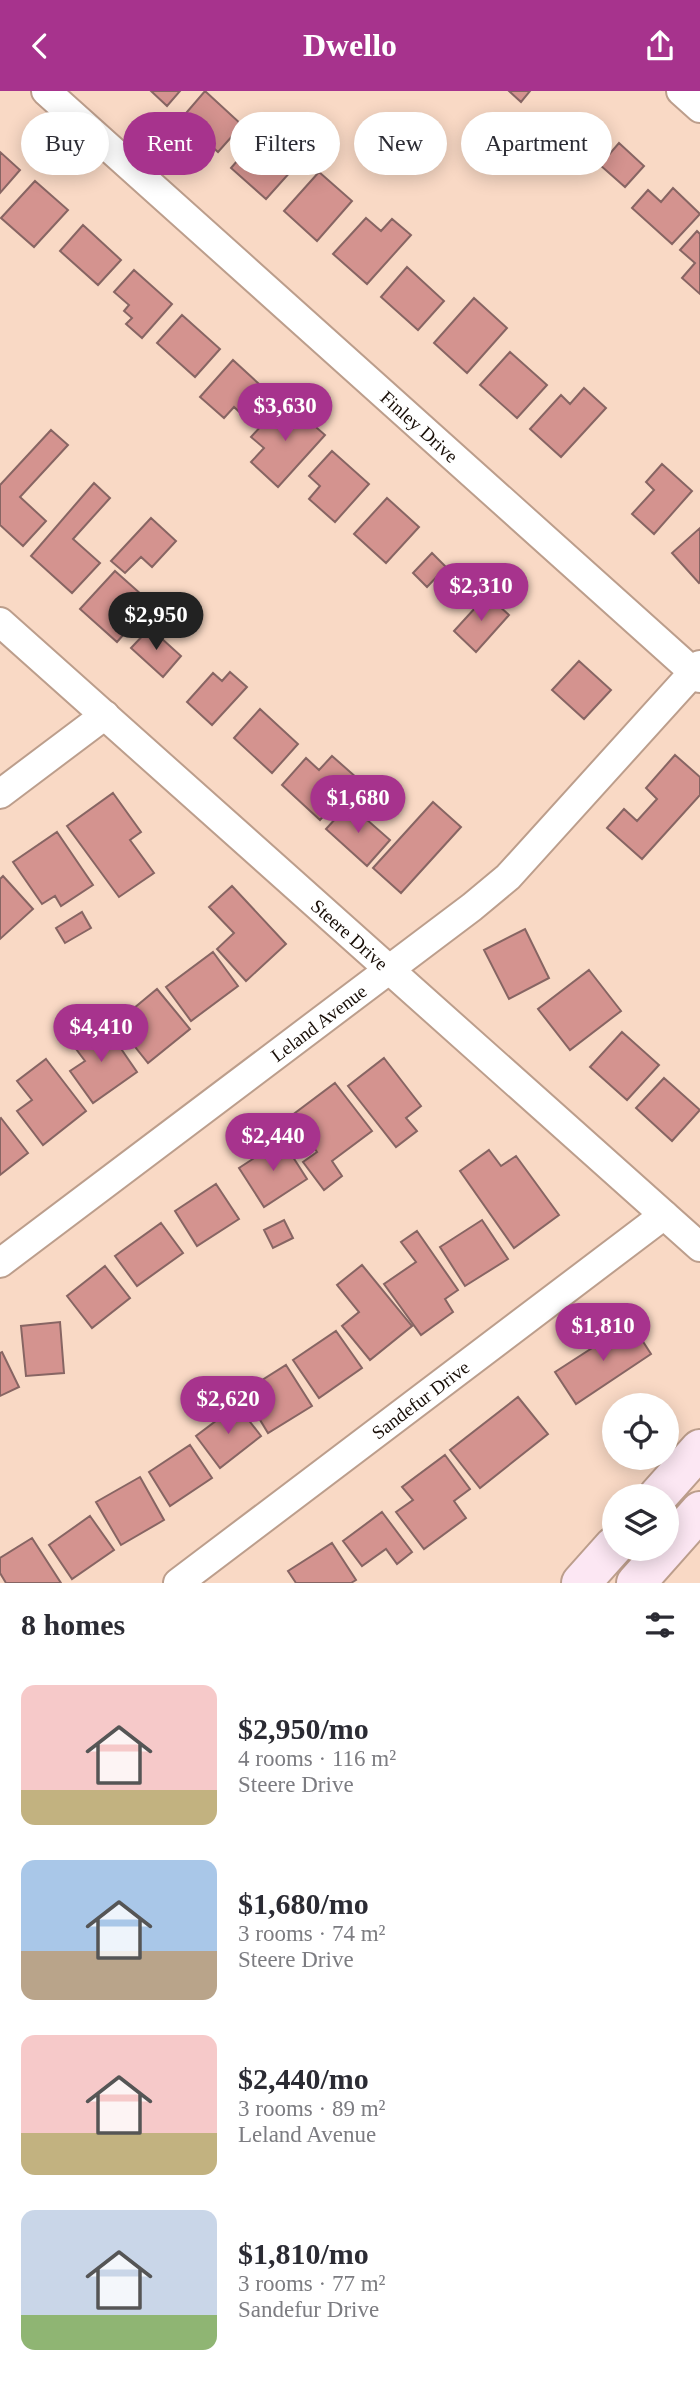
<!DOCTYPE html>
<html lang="en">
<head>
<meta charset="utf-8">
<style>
  :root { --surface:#fff; --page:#f7f7f7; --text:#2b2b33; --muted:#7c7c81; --accent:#a7338d }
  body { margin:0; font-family:Georgia,serif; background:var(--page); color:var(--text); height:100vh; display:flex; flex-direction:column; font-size:26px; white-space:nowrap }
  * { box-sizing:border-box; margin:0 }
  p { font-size:23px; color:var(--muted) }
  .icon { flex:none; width:38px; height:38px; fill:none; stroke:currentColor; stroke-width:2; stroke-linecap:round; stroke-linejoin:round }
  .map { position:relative; height:1492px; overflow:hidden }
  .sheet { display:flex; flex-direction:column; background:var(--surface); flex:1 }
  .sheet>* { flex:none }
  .guide { position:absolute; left:21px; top:21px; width:658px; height:63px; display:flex; gap:14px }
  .tools { position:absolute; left:602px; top:1302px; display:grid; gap:14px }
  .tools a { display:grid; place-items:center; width:77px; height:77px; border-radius:50%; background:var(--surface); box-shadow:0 4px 18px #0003; font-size:35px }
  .price { position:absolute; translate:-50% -60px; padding:0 16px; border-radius:24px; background:var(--accent); color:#fff; font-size:23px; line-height:46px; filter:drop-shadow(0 2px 4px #0008) }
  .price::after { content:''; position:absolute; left:50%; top:42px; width:21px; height:16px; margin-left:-10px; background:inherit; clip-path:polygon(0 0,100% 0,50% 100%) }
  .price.on { background:#222; color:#fff }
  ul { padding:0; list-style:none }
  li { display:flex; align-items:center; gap:21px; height:175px; padding:0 21px }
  li span { display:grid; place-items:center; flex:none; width:196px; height:140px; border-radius:14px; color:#555 }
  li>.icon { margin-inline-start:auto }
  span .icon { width:84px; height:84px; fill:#fffc; stroke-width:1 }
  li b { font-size:30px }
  h2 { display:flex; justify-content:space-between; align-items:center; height:84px; padding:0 21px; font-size:30px }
  .chip { padding:0 24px; border-radius:32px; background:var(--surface); box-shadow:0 4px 18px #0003; font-size:24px; line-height:63px }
  .chip.on { background:var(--accent); color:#fff }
  header { display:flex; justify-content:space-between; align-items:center; height:91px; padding:0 21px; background:var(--accent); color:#fff; font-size:32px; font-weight:800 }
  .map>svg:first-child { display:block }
  .building { fill:#d4938f; stroke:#876563; stroke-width:2 }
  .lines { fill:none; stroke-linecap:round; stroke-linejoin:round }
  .street-casing { stroke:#bc9e8c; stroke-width:32 }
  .secondary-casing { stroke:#bc9e8c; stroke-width:42 }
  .street { stroke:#fff; stroke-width:28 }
  .secondary { stroke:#fce7f3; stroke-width:38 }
  .labels { text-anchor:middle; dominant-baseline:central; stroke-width:6; stroke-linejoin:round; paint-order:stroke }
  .street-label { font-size:19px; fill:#180e07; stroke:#fde9dd }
</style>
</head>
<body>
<header><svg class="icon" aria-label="back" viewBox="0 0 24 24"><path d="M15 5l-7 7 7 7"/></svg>Dwello<svg class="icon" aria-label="share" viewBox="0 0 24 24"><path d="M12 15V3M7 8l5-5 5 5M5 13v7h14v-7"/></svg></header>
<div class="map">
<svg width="700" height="1492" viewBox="0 0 700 1492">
  <rect width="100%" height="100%" fill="#f9d9c5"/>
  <path class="building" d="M151,0H180L167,15Z
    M205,0L242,34L218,61L181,28Z
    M509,0H530L521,11Z
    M265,38L289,59L281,68L292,79L266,108L231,77Z
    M619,52L644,75L625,96L600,74Z
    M0,61L20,79L0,102Z
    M319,81L352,110L317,150L284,120Z
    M35,90L68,119L34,156L1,127Z
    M673,97L700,123L672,153L632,117L648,99L661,111Z
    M366,127L381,140L392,128L411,144L367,193L333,163Z
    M83,134L121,169L98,194L60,160Z
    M697,140L700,143V203L682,187L695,172L680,159Z
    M407,176L444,210L418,239L381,206Z
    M134,179L172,213L142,247L126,233L132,227L124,220L129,214L114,201Z
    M474,207L507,237L467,282L434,252Z
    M182,224L220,258L195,286L157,252Z
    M510,261L547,294L517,327L480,294Z
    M233,269L270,303L247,328L234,316L224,327L200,306Z
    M584,297L606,317L561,366L530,338L561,304L570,313Z
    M285,309L325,344L278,396L251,371L264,357L251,346Z
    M51,339L68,354L20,406L46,430L23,455L0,434V394Z
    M332,360L369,393L335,431L309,408L320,395L309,385Z
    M662,373L692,400L654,443L632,423L654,399L646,391Z
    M94,392L110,407L73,448L100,472L72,502L31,465Z
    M387,407L419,436L386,472L354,443Z
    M151,427L176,450L152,476L141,466L125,482L111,470Z
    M700,437V491L699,492L672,462Z
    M432,462L446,476L427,496L413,482Z
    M115,480L151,512L117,551L80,518Z
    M487,504L509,524L476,561L454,540Z
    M150,537L181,565L163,586L131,557Z
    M579,570L611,599L584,628L552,599Z
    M230,581L247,596L212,634L187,611L213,582L222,590Z
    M260,618L298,653L272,682L234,647Z
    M675,664L700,686V704L642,768L607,737L624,718L637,730L657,708L646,697Z
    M332,665L357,687L320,729L282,694L306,667L319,679Z
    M113,702L141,741L130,749L154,782L119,806L67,735Z
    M433,711L461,736L401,802L373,777Z
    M349,713L390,749L367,775L326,738Z
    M57,741L93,794L61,815L55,805L42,813L13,771Z
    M3,785L33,818L0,848V788Z
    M232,795L286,853L246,890L217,858L234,842L209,816Z
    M82,821L91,837L65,852L56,837Z
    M525,838L549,887L509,908L484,859Z
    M213,861L238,895L191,930L166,896Z
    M589,879L621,920L570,959L538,918Z
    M157,898L190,938L148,972L116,932Z
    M104,933L137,981L93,1012L70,980L85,970L73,954Z
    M622,941L659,974L627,1009L590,976Z
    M384,967L421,1015L406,1027L417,1040L396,1056L348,995Z
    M46,968L86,1020L43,1054L17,1020L32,1009L17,990Z
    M664,987L700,1019L672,1050L636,1017Z
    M335,992L372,1040L332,1070L342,1085L324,1099L303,1071L317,1061L291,1025Z
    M1,1027L28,1062L0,1084V1028Z
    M282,1049L307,1088L264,1116L239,1077Z
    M489,1059L501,1075L516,1065L559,1124L514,1157L460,1080Z
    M216,1093L239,1128L197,1155L175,1120Z
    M284,1129L293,1147L273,1157L264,1139Z
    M482,1129L508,1168L465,1195L440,1156Z
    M161,1132L183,1162L137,1195L115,1165Z
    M417,1140L458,1199L445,1208L453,1221L421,1244L384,1193L416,1171L401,1151Z
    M362,1174L412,1235L370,1269L342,1235L359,1221L337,1194Z
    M105,1175L130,1207L92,1237L67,1205Z
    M60,1231L64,1282L26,1285L21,1235Z
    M631,1232L651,1263L576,1313L555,1281Z
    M336,1240L362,1277L319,1307L293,1269Z
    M2,1261L19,1296L0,1305V1262Z
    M286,1274L312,1315L268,1342L243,1301Z
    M518,1306L548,1343L480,1397L450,1359Z
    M237,1314L261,1345L220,1377L196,1345Z
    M190,1354L212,1387L170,1415L149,1381Z
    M445,1364L470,1398L454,1410L466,1427L424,1458L396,1421L413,1409L402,1396Z
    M140,1386L164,1429L121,1454L96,1411Z
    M382,1421L412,1461L397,1473L386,1458L362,1475L343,1450Z
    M90,1425L114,1459L72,1488L49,1454Z
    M32,1447L61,1492H6L0,1482V1467Z
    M332,1452L356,1489L351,1492H296L288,1480Z"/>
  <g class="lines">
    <defs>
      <g id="street">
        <path id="s1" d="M46,0L700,587"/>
        <path d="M681,0L700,17"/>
        <path id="s2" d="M0,531L700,1156"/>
        <path d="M0,703L105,624"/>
        <path id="s3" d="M0,1172L472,816L508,786L700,574"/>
        <path id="s4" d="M178,1492L664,1124"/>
      </g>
      <path id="secondary" d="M658,1405L700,1358
        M581,1492L614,1455
        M636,1492L700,1420"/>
    </defs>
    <use href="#street" class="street-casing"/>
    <use href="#secondary" class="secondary-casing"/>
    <use href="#street" class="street"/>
    <use href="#secondary" class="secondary"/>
  </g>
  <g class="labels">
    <g class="street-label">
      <text stroke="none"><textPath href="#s1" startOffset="502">Finley Drive</textPath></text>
      <text stroke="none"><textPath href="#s2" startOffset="469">Steere Drive</textPath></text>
      <text stroke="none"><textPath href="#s3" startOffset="399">Leland Avenue</textPath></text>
      <text stroke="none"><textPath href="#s4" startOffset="304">Sandefur Drive</textPath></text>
    </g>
  </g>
</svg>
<div class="tools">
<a><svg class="icon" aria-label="locate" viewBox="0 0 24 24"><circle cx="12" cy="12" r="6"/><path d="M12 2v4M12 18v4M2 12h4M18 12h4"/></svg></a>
<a><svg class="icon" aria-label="layers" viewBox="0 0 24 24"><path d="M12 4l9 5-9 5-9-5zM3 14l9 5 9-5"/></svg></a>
</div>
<b class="price" style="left:285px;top:352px">$3,630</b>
<b class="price" style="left:481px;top:532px">$2,310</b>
<b class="price on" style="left:156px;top:561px">$2,950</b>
<b class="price" style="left:358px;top:744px">$1,680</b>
<b class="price" style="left:101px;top:973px">$4,410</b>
<b class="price" style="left:273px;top:1082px">$2,440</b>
<b class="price" style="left:603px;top:1272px">$1,810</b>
<b class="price" style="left:228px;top:1345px">$2,620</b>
<div class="guide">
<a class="chip">Buy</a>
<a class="chip on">Rent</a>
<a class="chip">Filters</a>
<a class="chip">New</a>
<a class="chip">Apartment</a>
</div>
</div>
<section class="sheet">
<h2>8 homes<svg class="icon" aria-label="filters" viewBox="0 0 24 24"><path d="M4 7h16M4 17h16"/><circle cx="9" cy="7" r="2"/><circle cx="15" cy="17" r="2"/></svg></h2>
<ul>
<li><span style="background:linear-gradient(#f6c9c9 75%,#c2b280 0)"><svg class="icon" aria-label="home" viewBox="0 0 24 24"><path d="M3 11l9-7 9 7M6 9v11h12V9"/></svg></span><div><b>$2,950/mo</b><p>4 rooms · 116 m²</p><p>Steere Drive</p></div></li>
<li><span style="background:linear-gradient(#a9c7e8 65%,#b9a48a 0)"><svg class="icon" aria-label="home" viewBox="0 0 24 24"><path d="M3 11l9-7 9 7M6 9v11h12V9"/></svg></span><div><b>$1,680/mo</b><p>3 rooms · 74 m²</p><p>Steere Drive</p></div></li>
<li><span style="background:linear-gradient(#f6c9c9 70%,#c2b280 0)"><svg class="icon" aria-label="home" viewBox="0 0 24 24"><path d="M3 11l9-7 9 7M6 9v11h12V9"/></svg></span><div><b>$2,440/mo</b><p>3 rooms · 89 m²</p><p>Leland Avenue</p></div></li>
<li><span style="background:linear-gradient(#c9d6e8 75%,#8fb573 0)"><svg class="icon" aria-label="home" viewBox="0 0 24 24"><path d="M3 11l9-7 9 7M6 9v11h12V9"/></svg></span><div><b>$1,810/mo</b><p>3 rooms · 77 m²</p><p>Sandefur Drive</p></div></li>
</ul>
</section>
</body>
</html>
